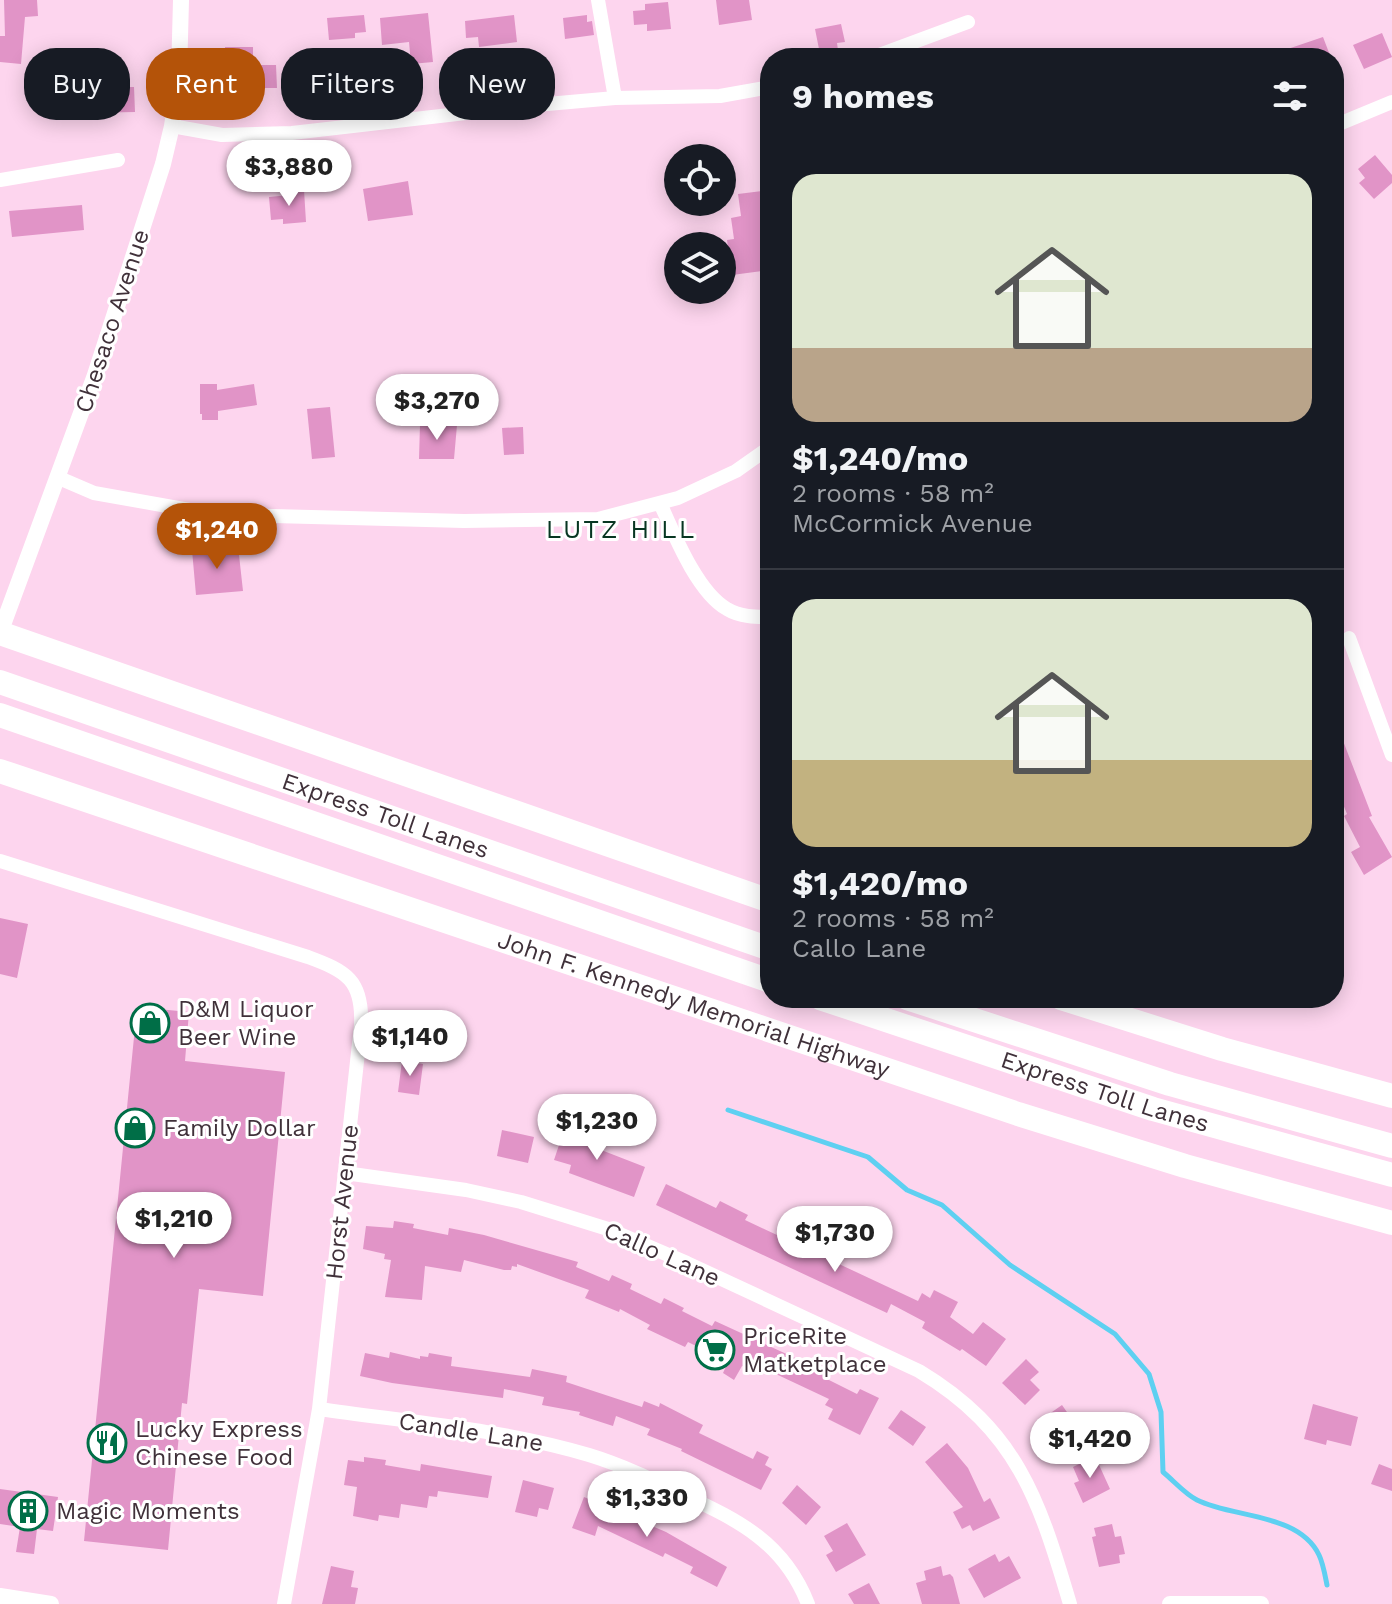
<!DOCTYPE html>
<html lang="en">
<head>
<meta charset="utf-8">
<style>
  :root { --surface:#171b24; --page:#242831; --text:#f1f3f6; --muted:#9ea1a6; --line:#363941; --accent:#b45309 }
  body { margin:0; font-family:"Work Sans",sans-serif; background:var(--page); color:var(--text); height:100vh; display:flex; flex-direction:column; font-size:30px; white-space:nowrap }
  * { box-sizing:border-box; margin:0 }
  p { font-size:26px; color:var(--muted) }
  .icon { flex:none; width:44px; height:44px; fill:none; stroke:currentColor; stroke-width:2; stroke-linecap:round; stroke-linejoin:round }
  .map { position:relative; flex:1; overflow:hidden }
  .panel { position:absolute; left:760px; top:48px; width:584px; height:960px; display:flex; flex-direction:column; background:var(--surface); border-radius:32px; box-shadow:0 4px 20px #0003 }
  .panel>* { flex:none }
  .hud { position:absolute; left:24px; top:48px; width:616px; height:72px; display:flex; gap:16px }
  .tools { position:absolute; left:664px; top:144px; display:grid; gap:16px }
  .tools a { display:grid; place-items:center; width:72px; height:72px; border-radius:50%; background:var(--surface); box-shadow:0 4px 20px #0003; font-size:40px }
  .price { position:absolute; translate:-50% -68px; padding:0 18px; border-radius:28px; background:#fff; color:#222; font-size:26px; line-height:52px; filter:drop-shadow(0 2px 4px #0008) }
  .price::after { content:''; position:absolute; left:50%; top:48px; width:24px; height:18px; margin-left:-12px; background:inherit; clip-path:polygon(0 0,100% 0,50% 100%) }
  .price.on { background:var(--accent); color:#fff }
  ul { padding:0; list-style:none }
  li { display:grid; align-content:center; gap:16px; height:424px; padding:0 32px }
  li+li { border-top:2px solid var(--line) }
  li span { display:grid; place-items:center; height:248px; border-radius:24px; color:#555 }
  li>.icon { margin-inline-start:auto }
  span .icon { width:144px; height:144px; fill:#fffc; stroke-width:1 }
  li b { font-size:34px }
  h2 { display:flex; justify-content:space-between; align-items:center; height:96px; padding:0 32px; font-size:34px }
  .chip { padding:0 28px; border-radius:32px; background:var(--surface); box-shadow:0 4px 20px #0003; font-size:28px; line-height:72px }
  .chip.on { background:var(--accent); color:#fff }
  .map>svg:first-child { display:block }
  .lines { fill:none; stroke-linecap:round; stroke-linejoin:round }
  .stream { stroke:#5ed0f1; stroke-width:5 }
  .building { fill:#e194c7 }
  .minor { stroke:#fff; stroke-width:14 }
  .tertiary { stroke:#fff; stroke-width:16 }
  .motorway { stroke:#fff; stroke-width:24 }
  .labels { text-anchor:middle; dominant-baseline:central; stroke-width:6; stroke-linejoin:round; paint-order:stroke }
  .street-label { font-size:24px; fill:#40313a; stroke:#fff }
  .poi-label { font-size:24px; fill:#40313a; stroke:#fff; text-anchor:start }
  .neighbourhood-label { font-size:26px; letter-spacing:2px; fill:#083622; stroke:#fff }
</style>
</head>
<body>
<div class="map">
<svg width="1392" height="1604" viewBox="0 0 1392 1604">
  <rect width="100%" height="100%" fill="#fdd5ee"/>
  <g class="lines">
    <path class="stream" d="M728,1110L868,1157L907,1190L942,1205L1010,1265L1115,1334L1149,1374L1161,1412L1163,1472C1174,1481 1185,1494 1197,1500C1233,1518 1299,1513 1319,1555C1323,1563 1325,1575 1327,1585"/>
  </g>
  <path class="building" d="M4,0H37L38,16L25,17L21,64L0,62V36H5Z
    M716,0H749L752,20L719,25Z
    M668,2L671,29L647,31V24L634,25L633,11L645,10V4Z
    M428,13L433,62L411,64L409,42L382,45L380,18Z
    M364,15L366,32L355,33V38L329,40L327,18Z
    M514,15L517,42L479,47L478,37L466,38L465,21Z
    M587,15V22L592,21L594,35L565,39L563,18Z
    M841,24L845,42L837,43L838,50L820,54L815,29Z
    M1382,33L1392,57L1364,69L1353,45Z
    M1323,37L1331,58H1268L1267,56Z
    M225,47H253V65H276L277,88H226Z
    M134,87L135,112L81,113L80,88Z
    M1375,155L1392,175V183L1374,199L1359,183L1365,178L1358,169Z
    M408,181L413,215L368,221L363,189Z
    M304,190L306,222L283,224V219L271,220L269,197L290,195V191Z
    M770,190V270L732,275L727,240L734,239L731,218L741,216L738,194Z
    M82,205L84,230L12,237L9,211Z
    M200,384H217V390L254,384L257,405L218,411V420H202V414H200Z
    M330,407L335,457L312,459L307,409Z
    M423,424L457,425L454,459H419L420,425Z
    M523,427L524,454L504,455L502,428Z
    M238,546L243,591L196,595L192,550Z
    M1335,720L1372,816L1369,817L1392,857L1364,875L1351,852L1360,847L1344,816L1347,814L1334,782Z
    M0,918L28,924L17,978L0,974Z
    M137,1007L189,1012L185,1061L285,1072L263,1296L199,1289L187,1404L182,1403L168,1550L84,1541Z
    M402,1061L423,1064L419,1095L398,1092Z
    M566,1124L599,1136L596,1148L645,1167L634,1197L569,1173L571,1165L554,1160Z
    M502,1130L534,1137L528,1163L497,1156Z
    M666,1184L716,1208L720,1201L748,1215L745,1220L918,1301L922,1293L930,1298L934,1290L958,1302L950,1317L973,1334L983,1322L1006,1339L986,1366L962,1349L960,1351L922,1328L925,1322L891,1304L887,1313L656,1205Z
    M394,1221L414,1224L413,1228L448,1235L449,1228L484,1235L578,1262L576,1267L609,1281L612,1275L632,1284L630,1289L661,1304L664,1298L684,1308L682,1311L712,1326L715,1321L830,1374L827,1379L857,1394L860,1389L879,1398L860,1435L828,1419L833,1409L825,1405L829,1399L748,1361L746,1367L742,1366L734,1380L723,1373L728,1362L688,1342L685,1347L647,1329L650,1325L620,1309L619,1312L585,1298L589,1290L517,1264V1267L512,1266L511,1270H504L464,1260L461,1272L425,1266L422,1300L385,1297L391,1260L384,1259L385,1254L363,1249L366,1226L393,1228Z
    M390,1352L420,1359V1356L428,1357L429,1353L452,1357L451,1366L530,1377L532,1369L567,1376L566,1382L642,1407L644,1401L659,1407L660,1403L703,1425L699,1433L753,1459L757,1451L769,1457L765,1465L772,1469L761,1490L681,1451L682,1449L647,1435L650,1429L616,1416L613,1426L579,1415L580,1412L542,1405L544,1397L504,1389L503,1398L392,1383L360,1376L365,1353L389,1358Z
    M1026,1359L1039,1372L1030,1380L1040,1390L1025,1405L1002,1383Z
    M1313,1404L1358,1417L1351,1446L1327,1440L1326,1445L1304,1439Z
    M1062,1405L1083,1435L1057,1452L1046,1437L1052,1433L1042,1419Z
    M901,1410L926,1427L913,1446L888,1428Z
    M947,1443L968,1468L984,1502L990,1498L1000,1518L973,1531L970,1525L962,1529L953,1512L963,1507L925,1462Z
    M1095,1456L1110,1489L1083,1503L1074,1483L1079,1481L1073,1467Z
    M364,1457L386,1460L385,1465L420,1471L421,1464L492,1476L488,1498L438,1491L437,1497L429,1496L427,1508L401,1504L399,1518L379,1515L378,1521L353,1516L357,1487L344,1485L348,1460L364,1462Z
    M1379,1464L1392,1469V1491L1371,1484Z
    M523,1480L554,1488L548,1510L539,1508L537,1517L515,1512Z
    M797,1485L821,1507L806,1525L782,1503Z
    M0,1489L58,1497L53,1531L37,1529L34,1554L16,1552L20,1527L0,1524Z
    M584,1497L666,1532L727,1567L717,1587L690,1573L693,1567L665,1553L663,1557L598,1526L595,1536L572,1528Z
    M847,1523L866,1555L836,1572L826,1555L833,1551L824,1536Z
    M1112,1524L1115,1537L1121,1536L1125,1554L1119,1555L1120,1563L1099,1567L1092,1537L1096,1536L1094,1528Z
    M995,1554L999,1562L1009,1556L1021,1578L984,1598L968,1569Z
    M331,1566L354,1571L351,1587L358,1588L355,1604H322Z
    M941,1566L943,1576L950,1574L953,1577L960,1604H922L916,1583L926,1580L924,1571Z
    M869,1583L880,1604H854L848,1594Z"/>
  <g class="lines">
    <path class="minor" d="M598,0L615,98
      M871,58L968,22
      M172,126L222,135L292,133L536,105L615,98L720,96L770,87
      M1334,126L1392,102
      M0,180L118,160
      M59,478L94,493L195,511L239,515L464,521L598,519L678,498L736,471L770,447
      M660,503C674,534 697,592 727,609C740,617 756,617 770,617
      M1349,638L1392,755
      M0,861L308,957C346,971 363,980 361,1025L319,1409L284,1604
      M345,1173L466,1190L521,1202L608,1229L687,1263L919,1371C1017,1430 1039,1499 1070,1604
      M319,1409C409,1422 502,1429 589,1455C622,1465 653,1480 684,1495C740,1521 784,1543 808,1604"/>
    <path class="tertiary" d="M0,633L95,375L163,164L172,126L179,76L181,0
      M0,1596L51,1604
      M1170,1604H1261"/>
    <g class="motorway">
      <path d="M0,633L770,901"/>
      <path id="s1" d="M0,682L770,949"/>
      <path d="M0,715L770,981"/>
      <path id="s2" d="M0,771L1018,1114L1185,1166L1392,1223"/>
      <path id="s3" d="M820,998L1153,1109L1392,1175"/>
      <path d="M907,998L1170,1084L1392,1146"/>
      <path d="M1061,998L1222,1049L1392,1096"/>
    </g>
  </g>
  <defs>
    <symbol id="shop-ring" viewBox="-11 -11 22 22"><circle r="9.5" fill="#fff" stroke="#006e47" stroke-width="1.5"/><path d="M-5-2.5h2.3a2.7 3.5 0 0 1 5.4 0H5L5.5 6h-11ZM-1.5-2.5h3a1.5 2.3 0 0 0-3 0Z" fill="#006e47"/></symbol>
    <symbol id="supermarket-ring" viewBox="-11 -11 22 22"><circle r="9.5" fill="#fff" stroke="#006e47" stroke-width="1.5"/><path d="M-6-5.5h2.5l.6 2H6L4.5 2H-2.5L-4.4-4H-6ZM-1.5 3.2a1.3 1.3 0 1 0 .1 0ZM3 3.2a1.3 1.3 0 1 0 .1 0Z" fill="#006e47"/></symbol>
    <symbol id="restaurant-ring" viewBox="-11 -11 22 22"><circle r="9.5" fill="#fff" stroke="#006e47" stroke-width="1.5"/><path d="M-5-6h1v4h1v-4h1v4h1v-4h1v5L-1.5 .5V6h-2V.5L-5-1ZM5-6V6H3V1.5H1.5Q1.5-4 5-6Z" fill="#006e47"/></symbol>
    <symbol id="building-ring" viewBox="-11 -11 22 22"><circle r="9.5" fill="#fff" stroke="#006e47" stroke-width="1.5"/><path d="M-4-6H4V6H1V3H-1V6H-4ZM-2.5-4.3h1.7v1.8h-1.7ZM.8-4.3h1.7v1.8H.8ZM-2.5-1h1.7V.8h-1.7ZM.8-1h1.7V.8H.8Z" fill="#006e47"/></symbol>
  </defs>
  <g fill-rule="evenodd">
    <use href="#shop-ring" x="128" y="1001" width="44" height="44"/>
    <use href="#shop-ring" x="113" y="1106" width="44" height="44"/>
    <use href="#supermarket-ring" x="693" y="1328" width="44" height="44"/>
    <use href="#restaurant-ring" x="85" y="1421" width="44" height="44"/>
    <use href="#building-ring" x="6" y="1489" width="44" height="44"/>
  </g>
  <g class="labels">
    <g class="street-label">
      <text transform="translate(112 321) rotate(-72)">Chesaco Avenue</text>
      <text stroke="none"><textPath href="#s1" startOffset="408">Express Toll Lanes</textPath></text>
      <text stroke="none"><textPath href="#s2" startOffset="732">John F. Kennedy Memorial Highway</textPath></text>
      <text stroke="none"><textPath href="#s3" startOffset="300">Express Toll Lanes</textPath></text>
      <text transform="translate(342 1202) rotate(-84)">Horst Avenue</text>
      <text transform="translate(662 1254) rotate(24)">Callo Lane</text>
      <text transform="translate(471 1432) rotate(9)">Candle Lane</text>
    </g>
    <g class="poi-label">
      <text x="178" y="1009">D&amp;M Liquor<tspan x="178" dy="28">Beer Wine</tspan></text>
      <text x="163" y="1128">Family Dollar</text>
      <text x="743" y="1336">PriceRite<tspan x="743" dy="28">Matketplace</tspan></text>
      <text x="135" y="1429">Lucky Express<tspan x="135" dy="28">Chinese Food</tspan></text>
      <text x="56" y="1511">Magic Moments</text>
    </g>
    <g class="neighbourhood-label">
      <text x="621" y="529">LUTZ HILL</text>
    </g>
  </g>
</svg>
<div class="tools">
<a><svg class="icon" aria-label="locate" viewBox="0 0 24 24"><circle cx="12" cy="12" r="6"/><path d="M12 2v4M12 18v4M2 12h4M18 12h4"/></svg></a>
<a><svg class="icon" aria-label="layers" viewBox="0 0 24 24"><path d="M12 4l9 5-9 5-9-5zM3 14l9 5 9-5"/></svg></a>
</div>
<b class="price" style="left:289px;top:208px">$3,880</b>
<b class="price" style="left:437px;top:442px">$3,270</b>
<b class="price on" style="left:217px;top:571px">$1,240</b>
<b class="price" style="left:410px;top:1078px">$1,140</b>
<b class="price" style="left:597px;top:1162px">$1,230</b>
<b class="price" style="left:174px;top:1260px">$1,210</b>
<b class="price" style="left:835px;top:1274px">$1,730</b>
<b class="price" style="left:1090px;top:1480px">$1,420</b>
<b class="price" style="left:647px;top:1539px">$1,330</b>
<div class="hud">
<a class="chip">Buy</a>
<a class="chip on">Rent</a>
<a class="chip">Filters</a>
<a class="chip">New</a>
</div>
<section class="panel">
<h2>9 homes<svg class="icon" aria-label="filters" viewBox="0 0 24 24"><path d="M4 7h16M4 17h16"/><circle cx="9" cy="7" r="2"/><circle cx="15" cy="17" r="2"/></svg></h2>
<ul>
<li><span style="background:linear-gradient(#dfe7d0 70%,#b9a48a 0)"><svg class="icon" aria-label="home" viewBox="0 0 24 24"><path d="M3 11l9-7 9 7M6 9v11h12V9"/></svg></span><div><b>$1,240/mo</b><p>2 rooms · 58 m²</p><p>McCormick Avenue</p></div></li>
<li><span style="background:linear-gradient(#dfe7d0 65%,#c2b280 0)"><svg class="icon" aria-label="home" viewBox="0 0 24 24"><path d="M3 11l9-7 9 7M6 9v11h12V9"/></svg></span><div><b>$1,420/mo</b><p>2 rooms · 58 m²</p><p>Callo Lane</p></div></li>
</ul>
</section>
</div>
</body>
</html>
